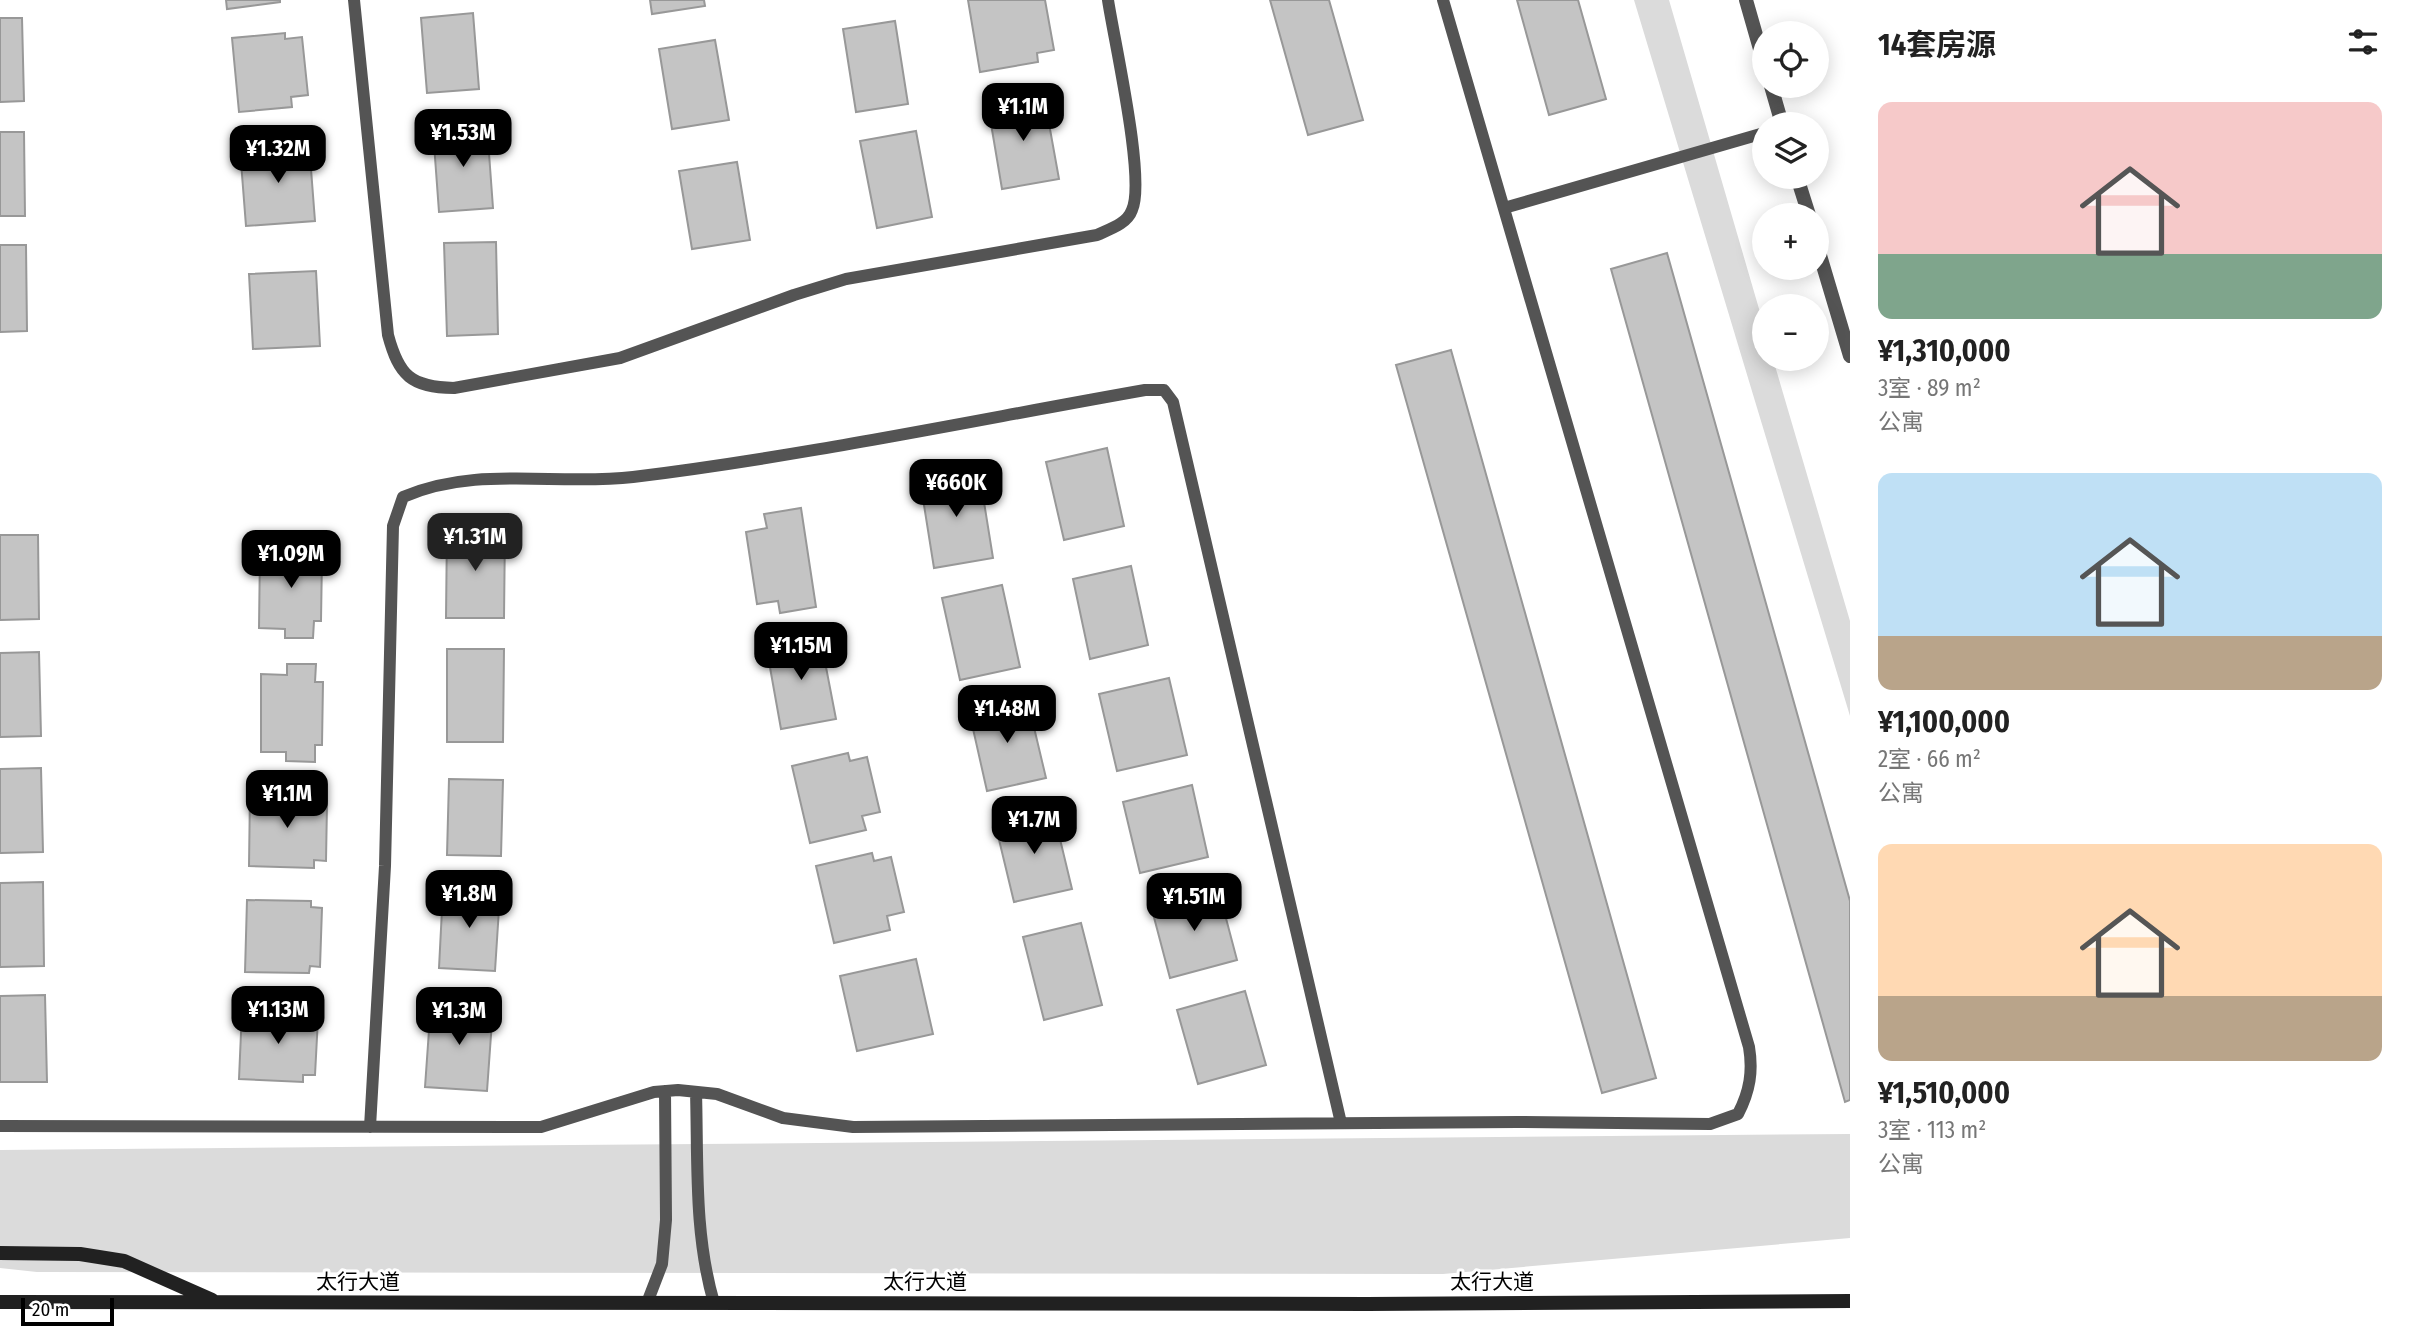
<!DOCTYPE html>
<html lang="zh">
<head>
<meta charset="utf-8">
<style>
  :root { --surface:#fff; --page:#f2f2f2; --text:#222; --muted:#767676; --accent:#000 }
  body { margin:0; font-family:"Fira Sans Condensed","Noto Sans SC",sans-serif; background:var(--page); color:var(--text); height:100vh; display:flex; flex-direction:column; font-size:26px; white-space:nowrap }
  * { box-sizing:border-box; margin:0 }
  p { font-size:23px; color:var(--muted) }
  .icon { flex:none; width:38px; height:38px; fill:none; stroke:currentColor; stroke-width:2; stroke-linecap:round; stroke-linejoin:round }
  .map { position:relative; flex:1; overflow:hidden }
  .sheet { display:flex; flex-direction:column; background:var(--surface); width:560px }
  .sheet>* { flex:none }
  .tools { position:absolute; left:1752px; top:21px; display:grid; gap:14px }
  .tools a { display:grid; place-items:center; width:77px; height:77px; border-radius:50%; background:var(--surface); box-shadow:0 4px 18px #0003; font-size:35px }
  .scale { position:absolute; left:21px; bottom:18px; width:93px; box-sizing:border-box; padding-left:7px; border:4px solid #000; border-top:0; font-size:19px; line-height:24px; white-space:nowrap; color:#000; -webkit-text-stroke:5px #fff; paint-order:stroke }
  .price { position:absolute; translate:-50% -60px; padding:0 16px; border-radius:14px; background:var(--accent); color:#fff; font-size:23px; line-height:46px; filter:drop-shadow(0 2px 4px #0008) }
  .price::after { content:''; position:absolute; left:50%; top:42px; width:21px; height:16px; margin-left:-10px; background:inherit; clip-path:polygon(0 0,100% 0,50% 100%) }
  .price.selected { background:#222; color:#fff }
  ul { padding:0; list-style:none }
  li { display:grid; align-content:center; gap:14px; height:371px; padding:0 28px }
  li span { display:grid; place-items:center; height:217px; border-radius:14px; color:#555 }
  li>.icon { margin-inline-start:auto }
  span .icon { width:126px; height:126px; fill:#fffc; stroke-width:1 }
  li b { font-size:30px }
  h2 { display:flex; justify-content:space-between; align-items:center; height:84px; padding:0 28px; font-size:30px }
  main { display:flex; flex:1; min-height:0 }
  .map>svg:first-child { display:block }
  .green { fill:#dbdbdb }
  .building { fill:#c4c4c4; stroke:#989898; stroke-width:2 }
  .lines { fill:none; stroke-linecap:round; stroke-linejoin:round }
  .service { stroke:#545454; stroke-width:12 }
  .tertiary { stroke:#545454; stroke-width:14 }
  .secondary { stroke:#212121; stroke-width:14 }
  .labels { text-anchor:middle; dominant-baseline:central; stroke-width:6; stroke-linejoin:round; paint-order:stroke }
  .street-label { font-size:21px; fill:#000; stroke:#fff }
</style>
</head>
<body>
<main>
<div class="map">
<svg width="1850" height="1344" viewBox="0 0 1850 1344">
  <rect width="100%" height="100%" fill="#fff"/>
  <path class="green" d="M1634,0H1669L1764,326V359H1773L1850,621V716Z
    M1850,1134V1238L1443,1274L37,1272L0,1268V1150Z"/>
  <path class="building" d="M226,0H280V2L227,9Z
    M650,0H704L705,6L652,14Z
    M968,0H1045L1054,50L1037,53L1038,62L980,72Z
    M1270,0H1329L1363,120L1308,135Z
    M1517,0H1578L1606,99L1549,115Z
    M473,13L479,89L427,93L421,18Z
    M0,18H22L24,101L0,102Z
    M895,21L908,104L856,112L843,29Z
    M285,33V39L302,37L308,95L291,97L292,107L239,112L232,38Z
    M715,40L729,120L672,129L659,49Z
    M1044,96L1059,179L1002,189L988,106Z
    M487,126L493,208L439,212L433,130Z
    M916,131L932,217L877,228L860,141Z
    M0,132H24L25,216H0Z
    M309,143L315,221L246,226L240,149Z
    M737,162L750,240L692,249L679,171Z
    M496,242L498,334L447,336L444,243Z
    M0,245H26L27,331L0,332Z
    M1667,253L1850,901V1100L1845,1102L1611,269Z
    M316,271L320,346L253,349L249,274Z
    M1451,350L1656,1078L1602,1093L1396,365Z
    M1107,448L1124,526L1064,540L1046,462Z
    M979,471L993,558L934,568L920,480Z
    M801,508L816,607L780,613L778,601L757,604L746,532L767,528L764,514Z
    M447,527L505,528L504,618H446Z
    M0,535H38L39,619L0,620Z
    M285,541H314V558H322L321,621H314L313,638H285V629L259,628L260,551H285Z
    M1131,566L1148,645L1090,659L1073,579Z
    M1002,585L1020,667L960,680L942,598Z
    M820,636L836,719L781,729L766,645Z
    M447,649H504L503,742H447Z
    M39,652L41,736L0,737V653Z
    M287,664H316L315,682H323L322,745H315V762L286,761V752H261V674L287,675Z
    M1169,678L1187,755L1117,771L1099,694Z
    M1027,698L1046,778L987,791L969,711Z
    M848,753L850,761L867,757L880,812L862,816L866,830L810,843L792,766Z
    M41,768L43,852L0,853V769Z
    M449,779L503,780L501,856L447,855Z
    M1192,785L1208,857L1140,873L1123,802Z
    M250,792L315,794V803L327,804L326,861L314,860V868L249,866Z
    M1053,810L1072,889L1014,902L995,823Z
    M872,853L874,861L891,857L904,912L887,916L890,930L834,943L816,866Z
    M43,882L44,966L0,967V883Z
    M1218,888L1237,960L1170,978L1151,906Z
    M443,890L500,893L495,971L439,968Z
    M247,900L311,901V907L322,908L320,967L310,966L309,973L245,972Z
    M1081,923L1102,1005L1044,1020L1023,937Z
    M916,959L933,1034L857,1051L840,976Z
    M1245,991L1266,1065L1198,1084L1177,1010Z
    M45,995L47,1082H0V996Z
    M431,1002L493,1007L487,1091L425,1087Z
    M242,1010L306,1012V1018H318L315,1075H303V1082L239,1079Z"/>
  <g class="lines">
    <path class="service" d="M354,0L388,335C399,376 411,387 454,388L620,358L794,295L846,279L1097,235C1110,229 1127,224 1132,210C1146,180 1114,40 1108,0
      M1504,208L1764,133
      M696,1092C698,1163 694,1234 714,1303
      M0,1126L541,1127L654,1092L678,1090L717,1094L783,1118L853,1127L1517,1122L1710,1124L1738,1114C1750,1091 1753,1071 1749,1047L1443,0
      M370,1127L385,866L393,526L403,497C476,465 556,486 633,477C804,456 975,420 1145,390H1164L1173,402L1341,1123
      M647,1303L662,1264L666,1220L665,1091"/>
    <path class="tertiary" d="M1746,0L1764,63
      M1771,86L1782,124
      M1797,177L1809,215
      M1816,242L1850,356"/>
    <path class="secondary" d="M0,1253L80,1254L124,1261L212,1300
      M0,1302L1367,1304L1850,1301"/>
  </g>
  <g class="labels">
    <g class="street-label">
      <text x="358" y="1282">太行大道</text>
      <text x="925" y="1282">太行大道</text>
      <text x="1492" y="1282">太行大道</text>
    </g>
  </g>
</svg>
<div class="tools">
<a><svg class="icon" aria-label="locate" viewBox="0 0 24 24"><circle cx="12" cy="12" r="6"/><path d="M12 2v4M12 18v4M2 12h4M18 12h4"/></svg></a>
<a><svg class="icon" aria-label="layers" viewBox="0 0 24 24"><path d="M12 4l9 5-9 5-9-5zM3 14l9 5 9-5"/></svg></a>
<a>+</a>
<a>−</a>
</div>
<div class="scale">20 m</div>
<b class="price" style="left:1023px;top:143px">¥1.1M</b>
<b class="price" style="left:463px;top:169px">¥1.53M</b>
<b class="price" style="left:278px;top:185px">¥1.32M</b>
<b class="price" style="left:956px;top:519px">¥660K</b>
<b class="price selected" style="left:475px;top:573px">¥1.31M</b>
<b class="price" style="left:291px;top:590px">¥1.09M</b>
<b class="price" style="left:801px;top:682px">¥1.15M</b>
<b class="price" style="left:1007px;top:745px">¥1.48M</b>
<b class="price" style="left:287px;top:830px">¥1.1M</b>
<b class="price" style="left:1034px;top:856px">¥1.7M</b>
<b class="price" style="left:469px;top:930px">¥1.8M</b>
<b class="price" style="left:1194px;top:933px">¥1.51M</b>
<b class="price" style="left:278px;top:1046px">¥1.13M</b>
<b class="price" style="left:459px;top:1047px">¥1.3M</b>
</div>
<section class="sheet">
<h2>14套房源<svg class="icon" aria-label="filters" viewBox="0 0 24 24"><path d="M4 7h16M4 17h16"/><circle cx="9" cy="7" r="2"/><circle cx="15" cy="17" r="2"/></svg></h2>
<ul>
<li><span style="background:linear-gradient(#f6c9c9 70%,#7fa58c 0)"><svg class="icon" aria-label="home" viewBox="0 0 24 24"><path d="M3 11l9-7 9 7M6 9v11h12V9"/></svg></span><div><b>¥1,310,000</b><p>3室 · 89 m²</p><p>公寓</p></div></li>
<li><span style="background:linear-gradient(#bfe0f5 75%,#b9a48a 0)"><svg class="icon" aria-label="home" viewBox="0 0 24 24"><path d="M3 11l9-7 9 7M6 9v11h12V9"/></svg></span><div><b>¥1,100,000</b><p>2室 · 66 m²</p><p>公寓</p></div></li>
<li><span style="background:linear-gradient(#ffd9b3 70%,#b9a48a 0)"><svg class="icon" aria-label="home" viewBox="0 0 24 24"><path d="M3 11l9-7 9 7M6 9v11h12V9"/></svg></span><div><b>¥1,510,000</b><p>3室 · 113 m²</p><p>公寓</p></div></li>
</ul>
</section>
</main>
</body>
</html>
